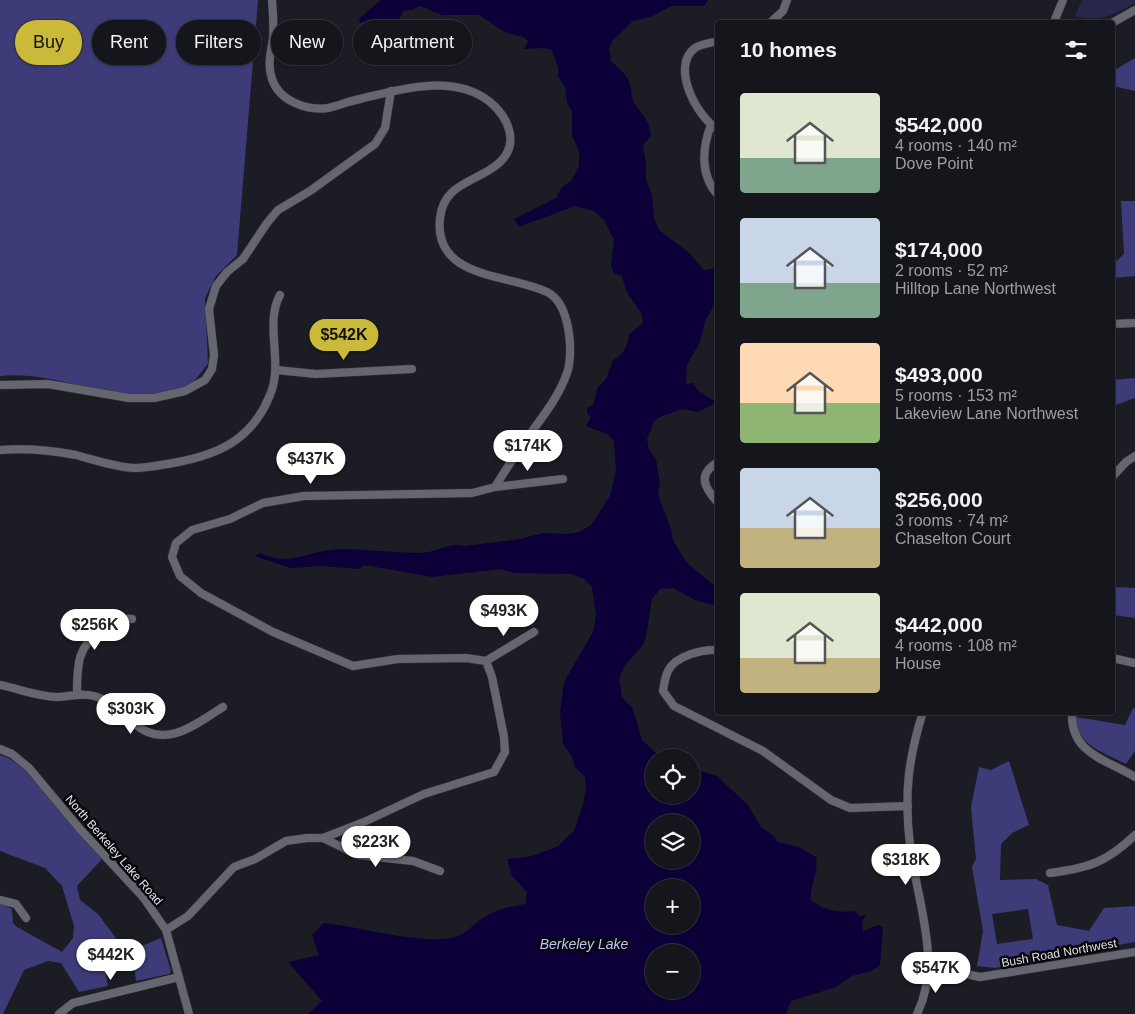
<!DOCTYPE html>
<html lang="en">
<head>
<meta charset="utf-8">
<style>
  :root { --surface:#15151c; --page:#1e1e25; --text:#f1f3f6; --muted:#9d9fa3; --line:#34343b; --accent:#cbba39 }
  body { margin:0; font-family:Arial,sans-serif; background:var(--page); color:var(--text); height:100vh; display:flex; flex-direction:column; font-size:19px; white-space:nowrap }
  * { box-sizing:border-box; margin:0 }
  p { font-size:16px; color:var(--muted) }
  .icon { flex:none; width:28px; height:28px; fill:none; stroke:currentColor; stroke-width:2; stroke-linecap:round; stroke-linejoin:round }
  .map { position:relative; flex:1; overflow:hidden }
  .details { position:absolute; left:715px; top:20px; width:400px; height:695px; display:flex; flex-direction:column; background:var(--surface); border-radius:5px; box-shadow:0 1px 4px #0004,0 0 0 1px var(--line) }
  .details>* { flex:none }
  .banner { position:absolute; left:15px; top:20px; width:475px; height:45px; display:flex; gap:10px }
  .buttons { position:absolute; left:645px; top:749px; display:grid; gap:10px }
  .buttons a { display:grid; place-items:center; width:55px; height:55px; border-radius:50%; background:var(--surface); box-shadow:0 1px 4px #0004,0 0 0 1px var(--line); font-size:25px }
  .price { position:absolute; translate:-50% -42px; padding:0 11px; border-radius:18px; background:#fff; color:#222; font-size:16px; line-height:32px; filter:drop-shadow(0 1px 2px #0008) }
  .price::after { content:''; position:absolute; left:50%; top:30px; width:15px; height:11px; margin-left:-8px; background:inherit; clip-path:polygon(0 0,100% 0,50% 100%) }
  .price.selected { background:var(--accent); color:#111 }
  ul { padding:0; list-style:none }
  li { display:flex; align-items:center; gap:15px; height:125px; padding:0 25px }
  li span { display:grid; place-items:center; flex:none; width:140px; height:100px; border-radius:5px; color:#555 }
  li>.icon { margin-inline-start:auto }
  span .icon { width:60px; height:60px; fill:#fffc; stroke-width:1 }
  li b { font-size:21px }
  h2 { display:flex; justify-content:space-between; align-items:center; height:60px; padding:0 25px; font-size:21px }
  .tag { padding:0 18px; border-radius:22px; background:var(--surface); box-shadow:0 1px 4px #0004,0 0 0 1px var(--line); font-size:18px; line-height:45px }
  .tag.selected { background:var(--accent); color:#111 }
  .map>svg:first-child { display:block }
  .green { fill:#27274c }
  .forest { fill:#3d3c79; fill-rule:evenodd }
  .water { fill:#0d0039; fill-rule:evenodd }
  .lines { fill:none; stroke-linecap:round; stroke-linejoin:round }
  .minor-casing { stroke:#37373e; stroke-width:9 }
  .minor { stroke:#656670; stroke-width:8 }
  .labels { text-anchor:middle; dominant-baseline:central; stroke-width:5; stroke-linejoin:round; paint-order:stroke }
  .street-label { font-size:12px; fill:#e1e2e7; stroke:#07070b }
  .water-label { font-size:14px; font-style:italic; fill:#bfc3fb; stroke:#07070b }
</style>
</head>
<body>
<div class="map">
<svg width="1135" height="1014" viewBox="0 0 1135 1014">
  <rect width="100%" height="100%" fill="#1c1c25"/>
  <path class="green" d="M1082,0H1135V3C1113,15 1100,23 1075,16Z"/>
  <path class="forest" d="M0,0H258L237,255L216,276L205,298L208,363C201,373 193,385 181,389C122,409 60,370 0,376Z
    M1135,58V91L1113,86V71Z
    M1121,201H1135V276L1113,278V264L1124,254Z
    M1135,378V398L1113,406V380Z
    M1115,587L1135,588V618L1113,615Z
    M1133,708L1135,709V751L1126,764C1105,753 1075,745 1076,717L1125,725Z
    M0,755L10,759L25,770L102,859L77,886L80,900L98,914L118,941L102,954L108,986L79,992L61,963L48,961L24,970L3,1014H0V903L12,909L13,923L17,927L62,952L73,938L74,926L62,886L45,868L0,851Z
    M1009,761L1029,825L1012,833L1001,844L1000,880L1036,879L1048,885L1057,925L1089,931L1104,908L1135,906V942L995,968L977,966L983,931L972,867L976,859L971,807L979,767L991,770ZM1028,909L1033,939L997,944L992,914Z
    M161,938L171,971L169,974L136,981L132,950Z"/>
  <path class="water" d="M381,0H708L704,6H671L651,17L633,21L613,40L609,48L611,61C618,68 627,74 630,85C632,91 631,96 633,101C640,113 650,120 651,136L643,145L646,164V180L652,194L654,217L659,230L687,251L704,270L718,268L717,299L705,322L700,342L687,365L686,384L693,383L699,392L717,402L698,412L682,409L658,418L654,422L647,439L649,450L656,459L660,485L658,490L659,497L671,529L673,540L686,562L717,588V606L695,600L673,588L660,589L652,599L646,637L643,645L625,665L619,679L622,697L633,709L642,740L660,757L654,758V795H691V768L717,776L749,806L760,826L774,836L778,842L799,847L816,857C819,872 810,884 811,900C826,911 837,913 855,911L859,916L866,915L862,922L863,931L878,925L883,927L880,965L871,971L852,976L836,987L791,1001L786,1014H308L322,1001L288,962L319,955L312,935L324,923C358,926 427,947 458,936C467,933 474,923 483,918C497,909 511,906 526,904L527,892L512,876L507,859L532,856L558,846L574,831L583,804L586,789L585,777L575,767L572,756L563,744L560,713L564,682L593,632L596,615L592,587L584,579L571,574L515,573L500,569L432,577L365,565L359,569L321,566L290,568L255,556L260,553C293,568 307,550 339,549C366,549 393,553 420,553C436,553 449,542 464,546L520,539L543,533L567,534L579,532L591,525L610,496L616,470L614,441L607,434L586,426L591,417L587,413V408L593,405L598,387L606,379L613,360C623,356 629,344 629,334L643,323C643,310 632,302 627,292C625,287 623,281 622,276L614,273L611,265L614,240L604,220L594,211L575,206L519,227L514,219L556,198L562,187L571,181L579,166V151L572,135V111L567,103L565,87L558,76V68L552,50L544,48L524,49L528,41L525,38L505,32L479,15H442L420,6L412,10L403,11L399,21L385,28L380,24L360,23L359,19ZM654,822H691V860H654ZM654,888H691V925H654ZM654,952H691V990H654Z"/>
  <g class="lines">
    <defs>
      <path id="minor" d="M771,22L783,11L787,0
        M1054,22L1063,0
        M1112,23L1135,10
        M718,41C711,43 700,44 695,48C670,66 697,118 718,129
        M711,125C702,148 700,176 718,195
        M1112,324L1135,323
        M276,370L316,374L412,369
        M0,385L48,384L129,398H154L185,391L205,380L212,369L214,355L209,309L216,286L227,272L243,259L267,223L278,210L310,191L375,144L385,128L391,91
        M0,450C26,448 50,450 76,455C95,460 115,467 135,468C147,468 161,465 173,463C218,455 252,440 270,395C284,363 264,324 280,295
        M718,462C696,475 705,488 718,503
        M1112,477L1126,462L1135,456
        M495,487L563,479
        M718,650C702,649 675,656 668,671C665,677 664,685 663,691L674,706L763,751L831,800L850,808L908,806
        M1112,658L1135,663
        M486,661L534,632
        M0,685C19,689 37,696 56,697C69,697 81,692 94,696C111,701 122,711 134,723C164,751 196,724 223,707
        M77,694C77,665 77,646 103,629C113,622 119,618 132,619
        M1072,712C1070,754 1106,759 1135,777
        M0,749L12,754L29,768L79,828L143,897L166,930L189,1014
        M323,838L358,855L413,861L440,871
        M1050,873C1089,868 1107,862 1135,835
        M0,900L16,904L26,918
        M166,930L188,916L234,867L255,859L286,841L307,838H323L364,822L424,794L494,772L505,752L504,737L492,677L486,661L466,658L398,659L353,666L273,632L201,593L180,576L172,557L176,543L192,530L230,519L263,503L304,496L472,493L495,487C506,469 518,451 530,434C544,415 559,396 567,373C574,352 570,303 547,292C511,274 433,280 440,218C444,182 478,182 499,163C520,144 509,118 490,102C454,73 400,89 360,99C349,101 338,106 328,108C307,111 279,101 272,79C267,64 271,53 273,38C274,25 273,13 272,0
        M928,966L980,977L1135,952
        M59,1014L73,1003L179,977
        M917,1014C943,962 916,898 910,845C904,796 908,759 923,712"/>
    </defs>
    <use href="#minor" class="minor-casing"/>
    <use href="#minor" class="minor"/>
  </g>
  <g class="labels">
    <g class="street-label">
      <text transform="translate(114 850) rotate(49)">North Berkeley Lake Road</text>
      <text transform="translate(1059 953) rotate(-10)">Bush Road Northwest</text>
    </g>
    <g class="water-label">
      <text x="584" y="944">Berkeley Lake</text>
    </g>
  </g>
</svg>
<div class="buttons">
<a><svg class="icon" aria-label="locate" viewBox="0 0 24 24"><circle cx="12" cy="12" r="6"/><path d="M12 2v4M12 18v4M2 12h4M18 12h4"/></svg></a>
<a><svg class="icon" aria-label="layers" viewBox="0 0 24 24"><path d="M12 4l9 5-9 5-9-5zM3 14l9 5 9-5"/></svg></a>
<a>+</a>
<a>−</a>
</div>
<b class="price selected" style="left:344px;top:361px">$542K</b>
<b class="price" style="left:528px;top:472px">$174K</b>
<b class="price" style="left:311px;top:485px">$437K</b>
<b class="price" style="left:504px;top:637px">$493K</b>
<b class="price" style="left:95px;top:651px">$256K</b>
<b class="price" style="left:131px;top:735px">$303K</b>
<b class="price" style="left:376px;top:868px">$223K</b>
<b class="price" style="left:906px;top:886px">$318K</b>
<b class="price" style="left:111px;top:981px">$442K</b>
<b class="price" style="left:936px;top:994px">$547K</b>
<div class="banner">
<a class="tag selected">Buy</a>
<a class="tag">Rent</a>
<a class="tag">Filters</a>
<a class="tag">New</a>
<a class="tag">Apartment</a>
</div>
<section class="details">
<h2>10 homes<svg class="icon" aria-label="filters" viewBox="0 0 24 24"><path d="M4 7h16M4 17h16"/><circle cx="9" cy="7" r="2"/><circle cx="15" cy="17" r="2"/></svg></h2>
<ul>
<li><span style="background:linear-gradient(#dfe7d0 65%,#7fa58c 0)"><svg class="icon" aria-label="home" viewBox="0 0 24 24"><path d="M3 11l9-7 9 7M6 9v11h12V9"/></svg></span><div><b>$542,000</b><p>4 rooms · 140 m²</p><p>Dove Point</p></div></li>
<li><span style="background:linear-gradient(#c9d6e8 65%,#7fa58c 0)"><svg class="icon" aria-label="home" viewBox="0 0 24 24"><path d="M3 11l9-7 9 7M6 9v11h12V9"/></svg></span><div><b>$174,000</b><p>2 rooms · 52 m²</p><p>Hilltop Lane Northwest</p></div></li>
<li><span style="background:linear-gradient(#ffd9b3 60%,#8fb573 0)"><svg class="icon" aria-label="home" viewBox="0 0 24 24"><path d="M3 11l9-7 9 7M6 9v11h12V9"/></svg></span><div><b>$493,000</b><p>5 rooms · 153 m²</p><p>Lakeview Lane Northwest</p></div></li>
<li><span style="background:linear-gradient(#c9d6e8 60%,#c2b280 0)"><svg class="icon" aria-label="home" viewBox="0 0 24 24"><path d="M3 11l9-7 9 7M6 9v11h12V9"/></svg></span><div><b>$256,000</b><p>3 rooms · 74 m²</p><p>Chaselton Court</p></div></li>
<li><span style="background:linear-gradient(#dfe7d0 65%,#c2b280 0)"><svg class="icon" aria-label="home" viewBox="0 0 24 24"><path d="M3 11l9-7 9 7M6 9v11h12V9"/></svg></span><div><b>$442,000</b><p>4 rooms · 108 m²</p><p>House</p></div></li>
</ul>
</section>
</div>
</body>
</html>
